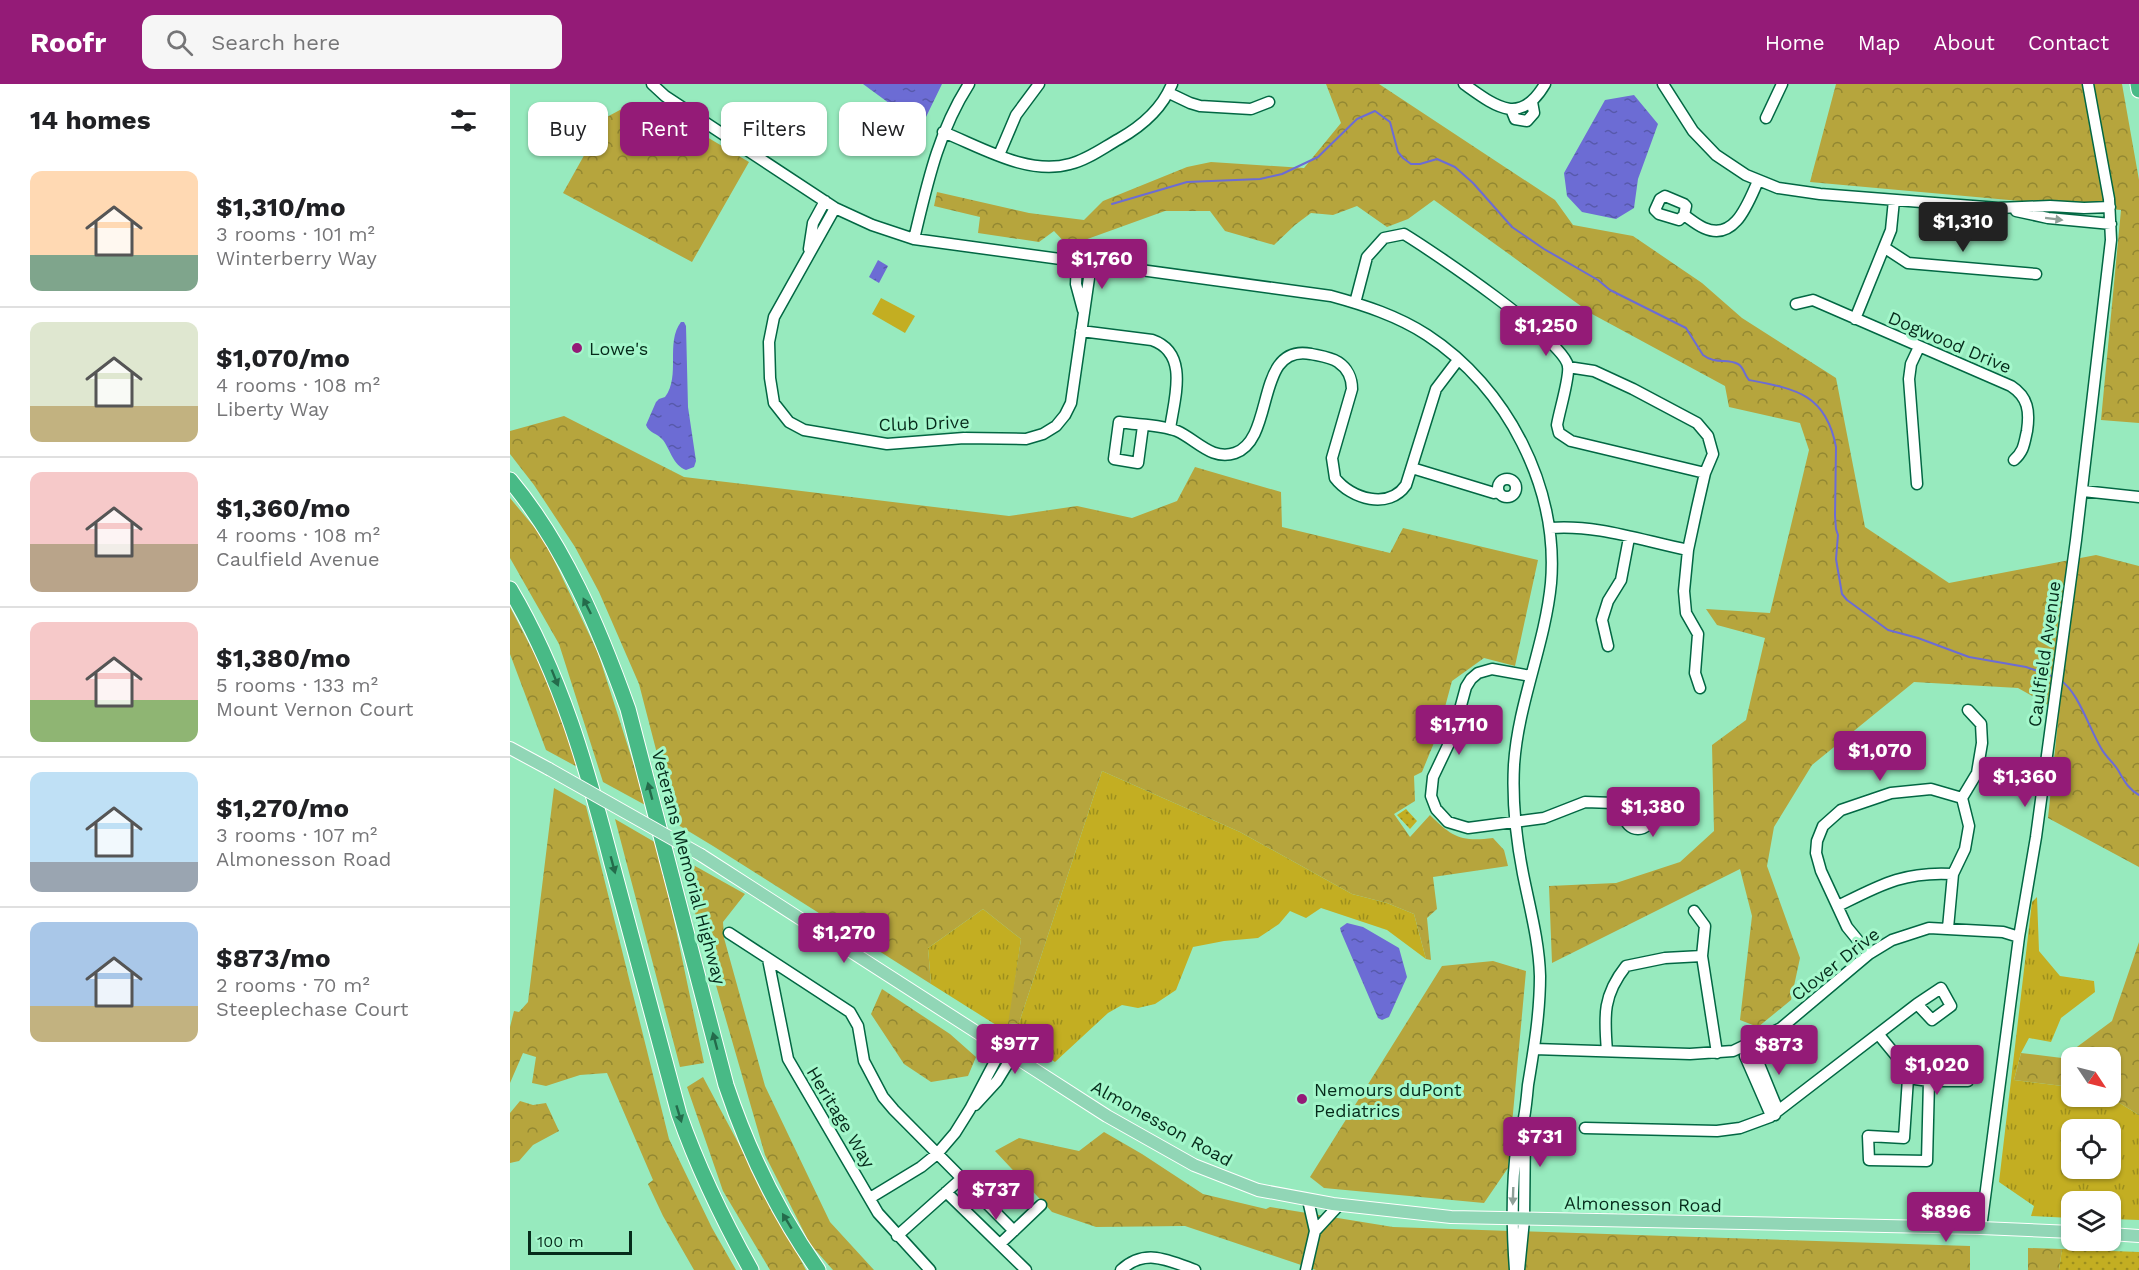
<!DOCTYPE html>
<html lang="en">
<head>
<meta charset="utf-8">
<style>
  :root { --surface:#fff; --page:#f6f6f6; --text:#202124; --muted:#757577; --line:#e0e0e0; --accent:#941b77 }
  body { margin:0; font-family:"Work Sans",sans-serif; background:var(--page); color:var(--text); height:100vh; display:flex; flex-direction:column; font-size:22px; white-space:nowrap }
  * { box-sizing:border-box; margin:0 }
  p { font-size:20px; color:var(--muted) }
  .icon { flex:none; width:33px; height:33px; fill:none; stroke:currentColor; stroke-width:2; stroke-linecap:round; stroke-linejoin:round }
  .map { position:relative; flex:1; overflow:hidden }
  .panel { display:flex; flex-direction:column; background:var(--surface); width:510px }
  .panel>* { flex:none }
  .banner { position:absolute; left:18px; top:18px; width:570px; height:54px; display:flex; gap:12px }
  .needle { width:39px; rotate:125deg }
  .fabs { position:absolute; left:1551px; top:963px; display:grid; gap:12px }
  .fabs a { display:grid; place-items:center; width:60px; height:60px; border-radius:12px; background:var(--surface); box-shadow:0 2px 4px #0004; font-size:30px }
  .scale { position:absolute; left:18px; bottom:15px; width:104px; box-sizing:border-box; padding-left:6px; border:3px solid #062b1b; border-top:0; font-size:16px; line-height:21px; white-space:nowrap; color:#062b1b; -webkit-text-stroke:4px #a4f7cb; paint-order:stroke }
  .price { position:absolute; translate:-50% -51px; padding:0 14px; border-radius:6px; background:var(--accent); color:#fff; font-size:20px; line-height:39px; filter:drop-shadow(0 2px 3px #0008) }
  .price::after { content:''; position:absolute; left:50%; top:36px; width:18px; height:14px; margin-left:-9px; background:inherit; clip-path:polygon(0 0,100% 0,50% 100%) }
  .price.on { background:#222; color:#fff }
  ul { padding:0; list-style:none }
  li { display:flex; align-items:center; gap:18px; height:150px; padding:0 30px }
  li+li { border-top:2px solid var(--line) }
  li span { display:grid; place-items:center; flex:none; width:168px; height:120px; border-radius:12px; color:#555 }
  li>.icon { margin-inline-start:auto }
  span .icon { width:72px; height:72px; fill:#fffc; stroke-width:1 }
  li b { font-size:26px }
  h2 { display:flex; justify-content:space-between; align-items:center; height:72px; padding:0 30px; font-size:26px }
  .chip { padding:0 21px; border-radius:12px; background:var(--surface); box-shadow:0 2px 4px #0004; font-size:21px; line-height:54px }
  .chip.on { background:var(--accent); color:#fff }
  header { display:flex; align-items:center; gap:36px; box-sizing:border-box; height:84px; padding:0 30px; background:var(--accent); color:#fff }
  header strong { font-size:28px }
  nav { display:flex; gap:33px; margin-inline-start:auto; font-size:21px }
  .search { width:420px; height:54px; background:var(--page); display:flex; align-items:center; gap:15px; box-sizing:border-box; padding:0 21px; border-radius:12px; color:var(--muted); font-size:22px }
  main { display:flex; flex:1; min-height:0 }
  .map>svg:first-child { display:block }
  .grass { fill:url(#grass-tufts); fill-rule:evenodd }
  .forest { fill:url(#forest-crowns) }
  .park { fill:url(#park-dots) }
  .pitch { fill:#c3ae22 }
  .water { fill:url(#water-ripples) }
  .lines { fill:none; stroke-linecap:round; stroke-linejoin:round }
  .stream { stroke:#6c6cd4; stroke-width:2 }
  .minor-casing { stroke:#026743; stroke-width:13 }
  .major-casing { stroke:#fff; stroke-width:14 }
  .highway-casing { stroke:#fff; stroke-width:17 }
  .minor { stroke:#fff; stroke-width:10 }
  .major { stroke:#91d6b6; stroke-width:12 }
  .highway { stroke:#48ba86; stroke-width:15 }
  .major-bridge-casing { stroke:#fff; stroke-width:14; stroke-linecap:butt }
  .major-bridge { stroke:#91d6b6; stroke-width:12 }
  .oneway { fill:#8fa098 }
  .oneway2 { fill:#246b4b }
  .poi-dot { fill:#941b77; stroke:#a4f7cb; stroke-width:2 }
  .labels { text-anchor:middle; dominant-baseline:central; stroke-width:6; stroke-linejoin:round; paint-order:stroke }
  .street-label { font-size:18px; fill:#062b1b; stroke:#a4f7cb }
  .poi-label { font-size:18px; fill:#062b1b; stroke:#a4f7cb; text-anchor:start }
</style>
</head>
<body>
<header>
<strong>Roofr</strong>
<div class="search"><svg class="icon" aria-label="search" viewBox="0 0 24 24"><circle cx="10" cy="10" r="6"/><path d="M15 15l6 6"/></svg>Search here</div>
<nav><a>Home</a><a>Map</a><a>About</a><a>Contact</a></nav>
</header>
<main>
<section class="panel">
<h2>14 homes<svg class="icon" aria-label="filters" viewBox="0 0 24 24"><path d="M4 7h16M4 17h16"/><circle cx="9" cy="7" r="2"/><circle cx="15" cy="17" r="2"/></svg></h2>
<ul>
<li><span style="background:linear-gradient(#ffd9b3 70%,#7fa58c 0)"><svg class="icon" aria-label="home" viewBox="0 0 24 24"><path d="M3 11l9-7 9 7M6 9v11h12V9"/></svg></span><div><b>$1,310/mo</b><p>3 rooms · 101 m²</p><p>Winterberry Way</p></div></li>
<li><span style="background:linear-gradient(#dfe7d0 70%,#c2b280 0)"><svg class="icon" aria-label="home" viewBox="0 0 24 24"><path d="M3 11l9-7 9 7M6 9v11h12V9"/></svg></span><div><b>$1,070/mo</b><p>4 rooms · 108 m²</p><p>Liberty Way</p></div></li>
<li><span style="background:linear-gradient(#f6c9c9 60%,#b9a48a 0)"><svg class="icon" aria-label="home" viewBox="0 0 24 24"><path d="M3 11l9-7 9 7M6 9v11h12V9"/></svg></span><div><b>$1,360/mo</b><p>4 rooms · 108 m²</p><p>Caulfield Avenue</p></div></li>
<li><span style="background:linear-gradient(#f6c9c9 65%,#8fb573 0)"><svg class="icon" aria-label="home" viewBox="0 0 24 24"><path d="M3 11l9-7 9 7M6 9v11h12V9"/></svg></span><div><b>$1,380/mo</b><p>5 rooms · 133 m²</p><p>Mount Vernon Court</p></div></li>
<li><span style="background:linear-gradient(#bfe0f5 75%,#9aa5b1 0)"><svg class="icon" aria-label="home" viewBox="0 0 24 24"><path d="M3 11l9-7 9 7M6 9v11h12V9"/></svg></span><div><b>$1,270/mo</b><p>3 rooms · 107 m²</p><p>Almonesson Road</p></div></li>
<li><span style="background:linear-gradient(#a9c7e8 70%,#c2b280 0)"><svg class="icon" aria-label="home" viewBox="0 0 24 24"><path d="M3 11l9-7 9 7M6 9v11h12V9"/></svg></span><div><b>$873/mo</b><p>2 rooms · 70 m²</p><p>Steeplechase Court</p></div></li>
</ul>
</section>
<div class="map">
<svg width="1629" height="1186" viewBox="0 0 1629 1186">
  <defs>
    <pattern id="grass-tufts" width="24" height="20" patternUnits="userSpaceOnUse" patternTransform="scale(1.5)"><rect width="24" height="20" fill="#c3ae22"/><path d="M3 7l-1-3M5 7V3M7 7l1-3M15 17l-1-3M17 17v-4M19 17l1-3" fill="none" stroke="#9c8e1d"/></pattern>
    <pattern id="forest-crowns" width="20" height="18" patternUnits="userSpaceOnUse" patternTransform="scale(1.5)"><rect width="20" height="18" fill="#b6a53d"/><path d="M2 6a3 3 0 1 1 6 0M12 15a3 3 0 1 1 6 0" fill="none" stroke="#928732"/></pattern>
    <pattern id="park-dots" width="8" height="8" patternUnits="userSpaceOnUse" patternTransform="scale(1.5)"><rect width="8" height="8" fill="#c3ae22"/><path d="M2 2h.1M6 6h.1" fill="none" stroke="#9c8e1d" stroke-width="1.8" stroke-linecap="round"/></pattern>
    <pattern id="water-ripples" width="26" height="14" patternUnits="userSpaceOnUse" patternTransform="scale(1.5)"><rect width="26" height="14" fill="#6c6cd4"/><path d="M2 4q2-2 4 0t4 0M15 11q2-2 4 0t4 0" fill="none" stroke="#5759ab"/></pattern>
  </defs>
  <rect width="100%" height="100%" fill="#97eabe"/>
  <path class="grass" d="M592,687L730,748L842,810L877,819L904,830L916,875L877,846L811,824L796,834L780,827L769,840L748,854L714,857L683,863L666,906L645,920L628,924L612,921L598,929L545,978L421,900L418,864L473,825L511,855L499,940L509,939Z
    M1527,813L1529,867L1550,892L1584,897L1585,908L1551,934L1541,958L1519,954L1511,969L1504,996L1561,1003L1562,1012L1600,1013L1629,1031V1136L1601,1135L1600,1118H1562L1561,1134L1521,1132L1524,1122L1489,1098L1522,818ZM1562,1046H1600V1084H1562Z"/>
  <path class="forest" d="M816,0H869L1045,116L1063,141L1123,152L1192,199L1232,234L1326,294L1355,443L1439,499L1586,471L1629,482V783L1538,734L1549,627L1508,604L1404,598L1302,681L1264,743L1257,782L1290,874L1281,916L1248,943L1230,936L1242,832L1230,785L1042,879L1039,802L1106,799L1170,778L1204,747L1202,661L1236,636L1255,554L1207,541L1196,525L1260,529L1299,366L1290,339L1219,323L1215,302L1082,230L924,116L898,135L877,143L847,122L823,131L801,129L785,141L764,161L715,147L700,127H655L558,162L544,147L529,158L468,149L470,133L424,122L427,108L519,129L574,136L593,117L677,83L701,78L794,84L831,39Z
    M1326,0H1612L1629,96V339L1591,336L1611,126L1300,98Z
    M121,20L175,40L239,78L182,178L53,109L95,34Z
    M54,332L174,393L499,432L567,422L622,434L667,417L685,383L771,408L772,443L880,469L893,444L1028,476L1005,582L974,574L942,597L928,649L912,688L904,692L905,717L884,730L900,753L920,731C942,753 951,758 983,754L994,766L998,782L923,793L927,825L917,834L921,876L916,875L904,830L877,819L842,810L730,748L592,687L509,939L498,940L511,855L473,825L418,864L421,900L203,762L165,739L129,600L89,508L65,463L24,401L0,370V347Z
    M0,414L34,455L88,569L137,722L93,698L49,560L0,474Z
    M0,523L38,596L71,685L36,666L0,570Z
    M44,704L76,722L159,1055L202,1144L226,1186H184L153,1132L138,1100L143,1096L97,989L70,991L36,1002L22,999L26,973L13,969L0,999V943L4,927L9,928L18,918Z
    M105,735L148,760L194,979L170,983Z
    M169,773L235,810L213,838L214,854L255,1002L320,1138L364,1186H323L300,1160L255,1071Z
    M1629,858V1031L1600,1013V974H1562L1561,1003L1504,996L1511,969L1552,974L1602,937Z
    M983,877L1016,887L998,1084L974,1119L814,1104L800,1093L932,882Z
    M372,905L440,950L466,973L458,992L421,998L394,980L361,930Z
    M193,993L296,1186H260L213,1107L177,1003Z
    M10,1017L23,1021L36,1019L49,1047L23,1061L9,1077L0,1079V1029Z
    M594,1048L632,1070L693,1110L756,1125L760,1123L883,1143L1460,1162V1186H806L675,1142L586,1143L542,1128L485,1067L509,1054L569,1067Z
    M1518,1164L1552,1165L1549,1186H1518Z"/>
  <path class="park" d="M896,725L907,737L900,745L887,731Z
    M1552,1165L1629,1168V1186H1549Z"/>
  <path class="pitch" d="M371,214L405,232L395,249L362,230Z"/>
  <path class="water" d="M353,0H432L399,68L388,63L383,22Z
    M1124,11L1148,40L1128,95L1124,124L1106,135L1072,128L1057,112L1054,89L1095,16Z
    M368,176L378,182L369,199L359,193Z
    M171,238H174L176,242L178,323L186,377L184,383L176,386C163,381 161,367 153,356C147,349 139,349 136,341L146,318L149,315L155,313C171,291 155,259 171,238Z
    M837,839L853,843L889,864L897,893L879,933L872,936L868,934L831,848L830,844Z"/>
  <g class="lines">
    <path class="stream" d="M602,120L677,98L750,95L772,90L808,73L847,35L865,27L880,38L888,68L893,74L901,80H910L927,75L945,83L963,99L1002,143L1034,165L1088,196L1100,206L1176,244L1193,271C1206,281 1216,274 1228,280C1234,283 1234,291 1239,296C1286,305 1316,310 1326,363L1325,432L1326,445L1328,451L1326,475L1332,510L1337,516L1378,546L1408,554L1459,573L1516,583L1545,593
      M1550,596C1568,607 1579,644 1591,664C1595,672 1603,678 1608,686C1614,696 1618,705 1629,711"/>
    <defs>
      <path id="minor" d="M142,0L155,12L325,124L362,141L404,155L821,212C854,221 888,232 917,251C997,303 1049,404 1041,499C1035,561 1008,619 1004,681C1002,718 1006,754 1013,790C1020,825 1029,857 1030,892C1030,929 1024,965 1018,1001C1017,1012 1016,1023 1014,1034C1012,1043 1009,1051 1007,1060C1001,1102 1002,1145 1005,1186
        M954,0C985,22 1010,43 1035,0
        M1153,0L1183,47L1206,71L1236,91L1268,104L1310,110L1488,124L1540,122L1574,124L1600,123
        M659,9L680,19L690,22L741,25L759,18
        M1001,25L1005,35L1017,37L1024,29L1022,18
        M1256,34L1272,0
        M433,48C471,63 518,92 560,80C577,76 593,64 609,55C632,42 652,25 662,0
        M489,71L506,31L529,0
        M325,124L264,233L259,258L260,294L264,319L279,338L294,346L377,360L454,354L516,355L533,350L546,342L555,331L561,319L581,180
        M1506,127L1538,134L1601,140
        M1174,131L1176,122L1174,120L1155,112L1150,115L1145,126L1149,130L1169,136L1174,131C1180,135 1187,141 1194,144C1225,158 1238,119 1248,97
        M404,155C417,101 428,48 459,0
        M1375,164L1398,179L1526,190
        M299,165L303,139L315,117
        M567,178L566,200L573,226
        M845,219L857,173L874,154L894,150C922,167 1054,256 1058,282C1060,293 1049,328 1047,341L1049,349L1061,357L1195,389
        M1286,220L1303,216L1501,302C1518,313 1520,327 1517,347C1514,360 1514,367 1504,376
        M1345,235L1381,146L1384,116
        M571,247L642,256C680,269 664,315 660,345
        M1058,283L1084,287L1123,305L1187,339L1198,352L1203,370L1195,389L1187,424L1178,466L1174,507L1176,529L1188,550L1185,589L1190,604
        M633,342L628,379L604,375L609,338C627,341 650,340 667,347C687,356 702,377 725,369C766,355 744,259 801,270C810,272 820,273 828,278C837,284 842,294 842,305L822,374L825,394C841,415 879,426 896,401L926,305L948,276
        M902,384L984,409L988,408
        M988 404a9 9 0 1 1 18 0a9 9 0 1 1-18 0Z
        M1407,400L1399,295L1401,280L1409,263
        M1573,407L1629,413
        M1040,444C1086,440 1133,457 1178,466
        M1098,562L1092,536L1098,517L1111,496L1119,454
        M1021,592L982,585L968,589L961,595L956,603L943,651L923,693L921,712L926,725L938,738L958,744L1034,734L1075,718L1104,719
        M1452,714L1467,689L1472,659L1471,640L1458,626
        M1115 732a13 13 0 1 1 26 0a13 13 0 1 1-26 0Z
        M1328,822C1370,801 1394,787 1443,790
        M1184,827L1195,842L1192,872L1207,969
        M219,849L340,928L348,942L354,977L373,1013L384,1026L504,1147
        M1359,870L1337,843L1311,787L1306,769L1307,757L1313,742L1331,726L1381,709L1421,705L1452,714L1459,742L1455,765L1443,790L1438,844
        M258,875L278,975L368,1129L420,1186
        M1369,951L1397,985L1398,994L1394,1054L1358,1052L1359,1076L1417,1077L1419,997
        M1238,961L1244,968L1267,1024L1265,1031L1259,1027L1235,972Z
        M1024,965L1180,970L1223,967L1271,944L1359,870L1382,856L1419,844L1493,848L1509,853
        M1097,967C1094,931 1093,911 1116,882L1155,874L1192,872
        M1398,994L1419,997H1458
        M465,1021L487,997L503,971
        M1075,1044L1207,1047L1230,1044L1260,1033L1407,920L1431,904L1441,922L1422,936L1407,920
        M436,1108L516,1186
        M360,1114L411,1083L427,1070L445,1049L460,1025L492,964
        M1471,1144L1509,853L1526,753L1566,456L1601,156L1599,115L1578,0
        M805,1147L829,1121
        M387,1152L452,1094
        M490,1160L531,1121
        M611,1186C635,1164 658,1176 685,1186
        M796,1186L805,1147L798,1116
        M1009,1186L1014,1136L1015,1044"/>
      <path id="major" d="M0,664L39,685
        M191,771L597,1032L684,1081L748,1106L823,1120L941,1133L1471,1144L1562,1148
        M1600,1150L1629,1152"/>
      <path id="highway" d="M1628,0L1629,6
        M0,396C55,462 89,544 118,625L216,1001C238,1067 268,1129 308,1186
        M0,505C51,591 77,684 102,780C125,864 147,947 169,1030C189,1087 212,1134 241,1186"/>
    </defs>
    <use href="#minor" class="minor-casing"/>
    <use href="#major" class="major-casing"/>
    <use href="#highway" class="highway-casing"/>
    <use href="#minor" class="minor"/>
    <use href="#major" class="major"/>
    <use href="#highway" class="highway"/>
    <defs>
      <path id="major-bridge" d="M39,685L191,771"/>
    </defs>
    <use href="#major-bridge" class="major-bridge-casing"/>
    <use href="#major-bridge" class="major-bridge"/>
  </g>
  <defs><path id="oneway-solid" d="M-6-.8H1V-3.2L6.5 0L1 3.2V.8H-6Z" transform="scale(1.5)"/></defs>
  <g class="oneway">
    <use href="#oneway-solid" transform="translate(1544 135) rotate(7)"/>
    <use href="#oneway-solid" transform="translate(1003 1112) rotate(92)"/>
  </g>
  <g class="oneway2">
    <use href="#oneway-solid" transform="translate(77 522) rotate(-116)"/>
    <use href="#oneway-solid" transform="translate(45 594) rotate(68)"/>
    <use href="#oneway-solid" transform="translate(140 707) rotate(-105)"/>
    <use href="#oneway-solid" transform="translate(103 781) rotate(75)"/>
    <use href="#oneway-solid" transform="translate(205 957) rotate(-105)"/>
    <use href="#oneway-solid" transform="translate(169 1030) rotate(73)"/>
    <use href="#oneway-solid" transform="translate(277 1137) rotate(-121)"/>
  </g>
  <g class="poi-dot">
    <circle cx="67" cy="264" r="6"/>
    <circle cx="792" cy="1015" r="6"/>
  </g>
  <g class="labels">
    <g class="street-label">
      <text transform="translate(1440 258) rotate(23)">Dogwood Drive</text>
      <text transform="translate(414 339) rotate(-2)">Club Drive</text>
      <text transform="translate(1534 570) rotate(-82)">Caulfield Avenue</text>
      <text transform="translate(179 783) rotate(75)">Veterans Memorial Highway</text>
      <text transform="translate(1325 880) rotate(-38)">Clover Drive</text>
      <text transform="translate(331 1033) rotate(59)">Heritage Way</text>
      <text transform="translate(652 1039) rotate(29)">Almonesson Road</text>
      <text transform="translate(1133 1120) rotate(1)">Almonesson Road</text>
    </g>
    <g class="poi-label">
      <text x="79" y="264">Lowe's</text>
      <text x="804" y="1005">Nemours duPont<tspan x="804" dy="21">Pediatrics</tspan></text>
    </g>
  </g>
</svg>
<div class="fabs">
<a><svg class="needle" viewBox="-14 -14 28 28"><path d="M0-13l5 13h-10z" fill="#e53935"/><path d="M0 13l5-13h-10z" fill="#757577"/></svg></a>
<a><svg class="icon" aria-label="locate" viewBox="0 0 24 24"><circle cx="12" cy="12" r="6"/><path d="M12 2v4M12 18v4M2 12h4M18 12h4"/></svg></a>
<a><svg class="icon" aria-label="layers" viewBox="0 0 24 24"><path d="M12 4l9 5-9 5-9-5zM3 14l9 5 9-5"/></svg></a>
</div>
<div class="scale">100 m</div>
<b class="price on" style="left:1453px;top:169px">$1,310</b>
<b class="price" style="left:592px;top:206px">$1,760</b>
<b class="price" style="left:1036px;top:273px">$1,250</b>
<b class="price" style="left:949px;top:672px">$1,710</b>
<b class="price" style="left:1370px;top:698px">$1,070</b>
<b class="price" style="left:1515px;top:724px">$1,360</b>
<b class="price" style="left:1143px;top:754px">$1,380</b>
<b class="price" style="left:334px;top:880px">$1,270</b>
<b class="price" style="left:505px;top:991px">$977</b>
<b class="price" style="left:1269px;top:992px">$873</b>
<b class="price" style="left:1427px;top:1012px">$1,020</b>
<b class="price" style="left:1030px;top:1084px">$731</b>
<b class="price" style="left:486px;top:1137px">$737</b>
<b class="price" style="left:1436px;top:1159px">$896</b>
<div class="banner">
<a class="chip">Buy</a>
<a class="chip on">Rent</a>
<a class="chip">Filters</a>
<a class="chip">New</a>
</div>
</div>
</main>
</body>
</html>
